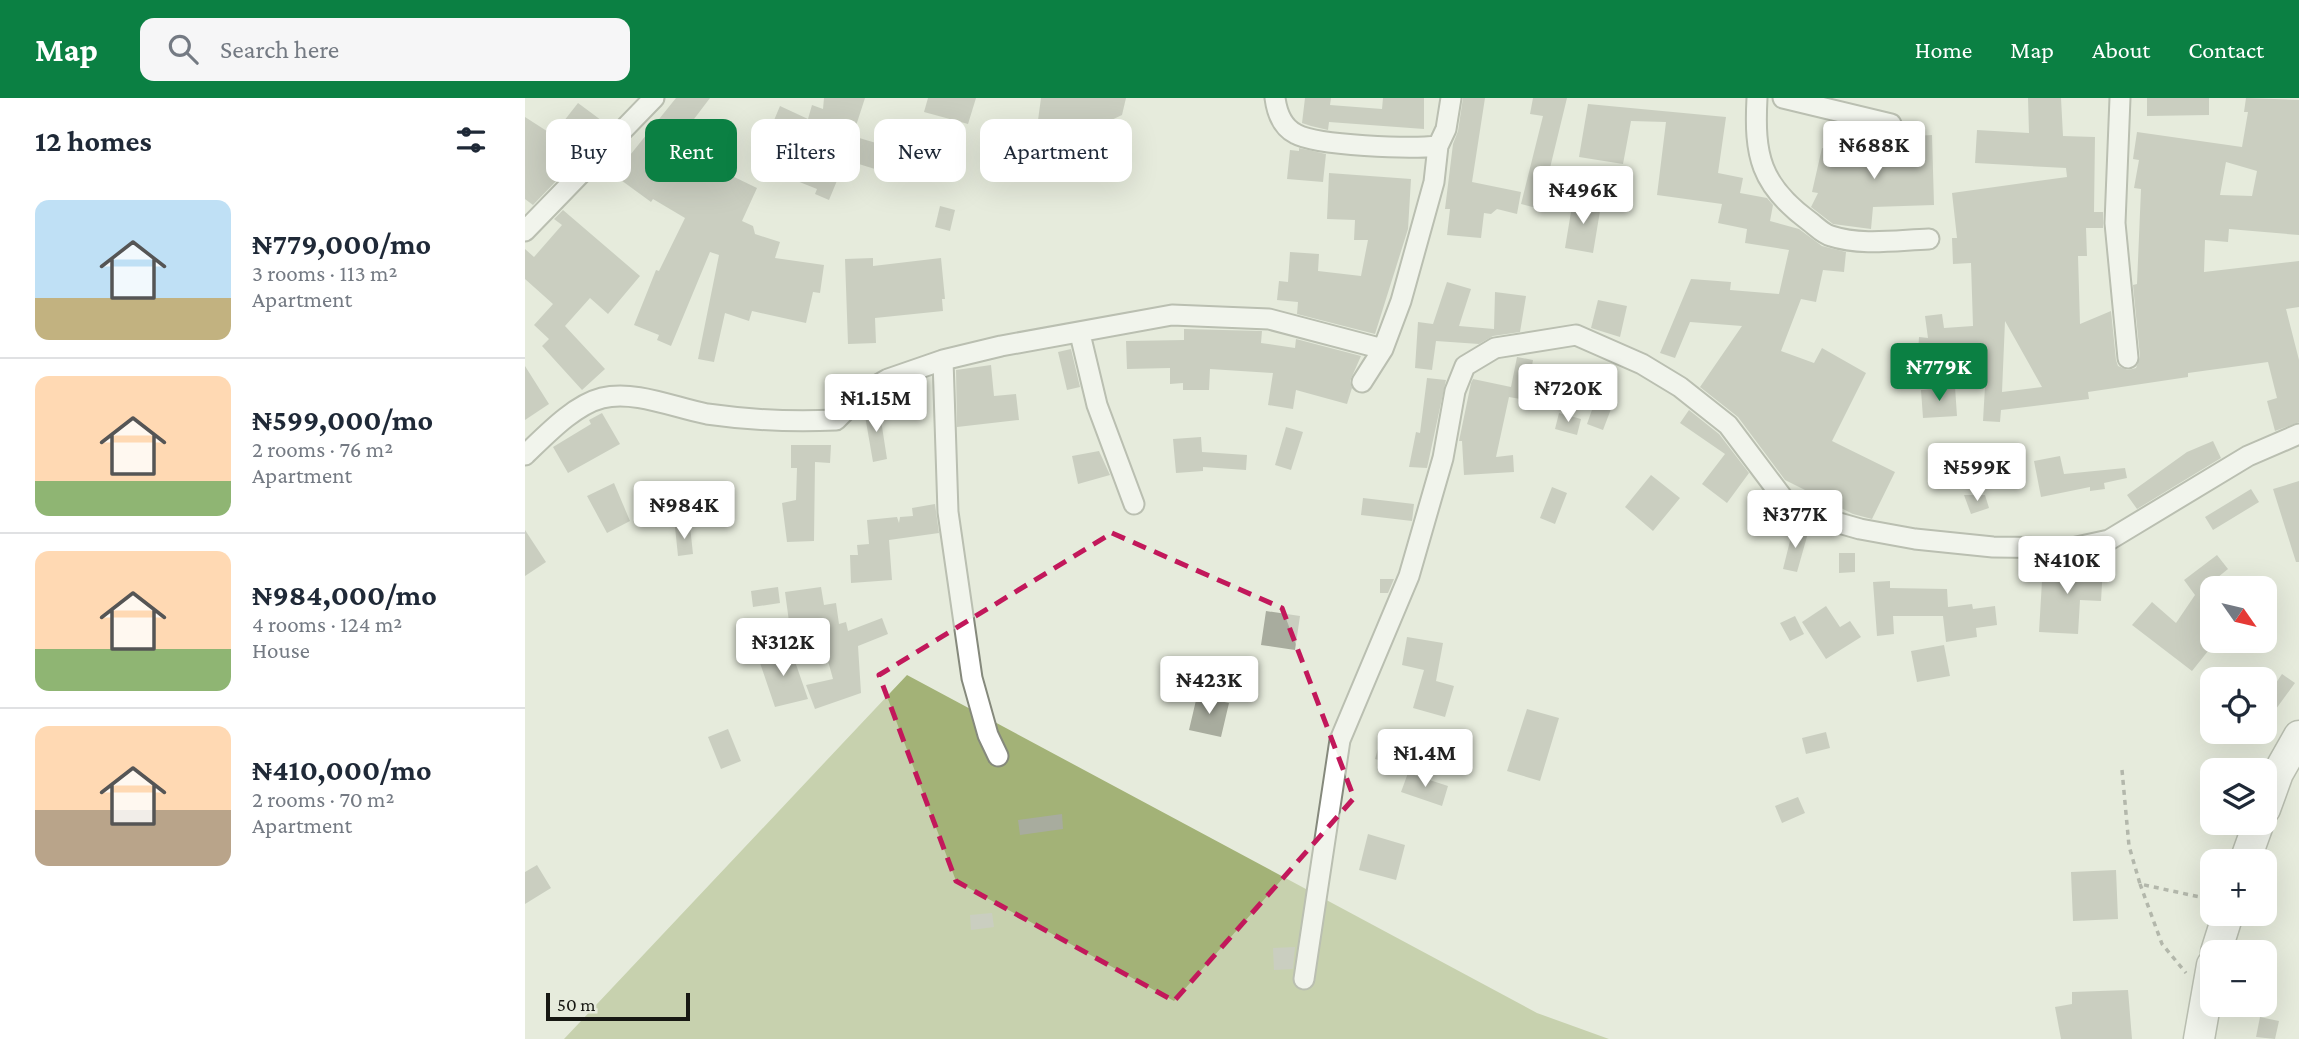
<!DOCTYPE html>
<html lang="en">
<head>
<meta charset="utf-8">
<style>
  :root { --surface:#fff; --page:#f6f6f7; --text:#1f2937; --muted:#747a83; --line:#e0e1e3; --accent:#0b8043 }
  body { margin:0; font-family:"Crimson Pro",serif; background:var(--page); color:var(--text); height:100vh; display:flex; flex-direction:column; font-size:26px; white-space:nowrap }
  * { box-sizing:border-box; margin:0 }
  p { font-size:23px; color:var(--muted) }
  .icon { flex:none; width:38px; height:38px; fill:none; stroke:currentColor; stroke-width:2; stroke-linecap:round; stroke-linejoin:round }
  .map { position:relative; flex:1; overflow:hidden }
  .drawer { display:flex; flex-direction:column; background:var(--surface); width:525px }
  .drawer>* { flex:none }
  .top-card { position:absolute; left:21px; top:21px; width:665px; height:63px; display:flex; gap:14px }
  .needle { width:46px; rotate:124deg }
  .buttons { position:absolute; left:1675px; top:478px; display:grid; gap:14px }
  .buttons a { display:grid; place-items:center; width:77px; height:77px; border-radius:14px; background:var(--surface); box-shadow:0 7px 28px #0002; font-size:35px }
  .scale { position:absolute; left:21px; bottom:18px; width:144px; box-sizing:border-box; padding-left:7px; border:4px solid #171813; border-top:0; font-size:19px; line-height:24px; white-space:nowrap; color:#171813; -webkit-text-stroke:5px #e6ebdc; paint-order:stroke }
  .price { position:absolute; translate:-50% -60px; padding:0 16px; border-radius:7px; background:#fff; color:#222; font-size:23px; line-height:46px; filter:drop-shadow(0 2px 4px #0008) }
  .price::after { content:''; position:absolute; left:50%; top:42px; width:21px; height:16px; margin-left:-10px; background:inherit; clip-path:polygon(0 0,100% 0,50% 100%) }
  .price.active { background:var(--accent); color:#fff }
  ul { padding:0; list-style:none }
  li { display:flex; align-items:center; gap:21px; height:175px; padding:0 35px }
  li+li { border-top:2px solid var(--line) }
  li span { display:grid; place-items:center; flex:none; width:196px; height:140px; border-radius:14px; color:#555 }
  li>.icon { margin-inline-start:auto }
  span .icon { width:84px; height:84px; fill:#fffc; stroke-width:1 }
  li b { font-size:30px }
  h2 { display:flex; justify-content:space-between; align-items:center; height:84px; padding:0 35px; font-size:30px }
  .tag { padding:0 24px; border-radius:14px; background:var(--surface); box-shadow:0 7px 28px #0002; font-size:24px; line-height:63px }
  .tag.active { background:var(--accent); color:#fff }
  header { display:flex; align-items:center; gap:42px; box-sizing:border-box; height:98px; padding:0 35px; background:var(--accent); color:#fff }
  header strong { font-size:33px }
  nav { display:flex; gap:38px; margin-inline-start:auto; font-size:24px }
  .search { width:490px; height:63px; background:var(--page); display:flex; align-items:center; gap:18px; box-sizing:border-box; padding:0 24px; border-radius:14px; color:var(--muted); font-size:26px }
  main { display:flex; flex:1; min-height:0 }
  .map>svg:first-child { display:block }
  .forest { fill:#a3b277 }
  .building { fill:#a8ac9e; fill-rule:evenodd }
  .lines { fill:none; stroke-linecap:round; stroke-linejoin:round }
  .minor-casing { stroke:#85897c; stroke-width:23 }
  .primary-casing { stroke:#85897c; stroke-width:33 }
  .path { stroke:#75786f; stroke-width:3.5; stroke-dasharray:5 5; stroke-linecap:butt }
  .minor { stroke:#fff; stroke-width:19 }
  .primary { stroke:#fff; stroke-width:30 }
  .marked { fill:none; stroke:#c2185b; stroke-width:5; stroke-dasharray:14 9; stroke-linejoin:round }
</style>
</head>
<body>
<header>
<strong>Map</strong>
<div class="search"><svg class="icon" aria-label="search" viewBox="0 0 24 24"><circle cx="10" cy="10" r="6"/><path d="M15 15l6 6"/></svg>Search here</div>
<nav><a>Home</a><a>Map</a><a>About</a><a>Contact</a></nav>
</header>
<main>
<section class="drawer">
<h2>12 homes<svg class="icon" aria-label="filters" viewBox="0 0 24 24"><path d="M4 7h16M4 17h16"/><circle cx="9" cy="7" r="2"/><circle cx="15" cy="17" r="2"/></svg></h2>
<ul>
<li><span style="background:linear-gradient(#bfe0f5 70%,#c2b280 0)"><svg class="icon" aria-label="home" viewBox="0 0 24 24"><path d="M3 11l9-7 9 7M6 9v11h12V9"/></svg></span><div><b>₦779,000/mo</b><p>3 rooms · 113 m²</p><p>Apartment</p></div></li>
<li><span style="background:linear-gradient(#ffd9b3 75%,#8fb573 0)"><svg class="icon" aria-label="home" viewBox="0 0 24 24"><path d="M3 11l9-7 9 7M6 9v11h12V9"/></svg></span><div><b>₦599,000/mo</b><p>2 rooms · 76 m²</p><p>Apartment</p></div></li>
<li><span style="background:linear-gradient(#ffd9b3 70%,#8fb573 0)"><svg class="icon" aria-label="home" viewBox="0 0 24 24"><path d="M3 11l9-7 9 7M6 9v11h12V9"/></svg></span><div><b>₦984,000/mo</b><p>4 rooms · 124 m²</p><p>House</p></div></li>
<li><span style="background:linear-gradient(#ffd9b3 60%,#b9a48a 0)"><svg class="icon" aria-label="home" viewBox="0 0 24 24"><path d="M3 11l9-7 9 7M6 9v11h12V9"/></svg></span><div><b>₦410,000/mo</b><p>2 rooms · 70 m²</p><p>Apartment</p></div></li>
</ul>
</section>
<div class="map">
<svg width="1774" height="941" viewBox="0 0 1774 941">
  <rect width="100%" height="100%" fill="#e6ebdc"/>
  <path class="forest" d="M382,577L1012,915L1084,941H39Z"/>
  <path class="building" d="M151,0H185L147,50L175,72L178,64L232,90L217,123L228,128L230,136L255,144L250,160L299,167L295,195L288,194L281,225L227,213L224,223L200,215L189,264L173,261L194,157L185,154L146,248L132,242L134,237L109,227L131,172L134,173L160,120L128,101L126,104L89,77Z
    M299,0H340L328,37L299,28L286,60L316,73L304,102L290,96L292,91L262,79L267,65L236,53L255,8L283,21L287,7L298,11Z
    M403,0H451L443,26L399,14Z
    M516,0H601L597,17L578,26L570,44L560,43L559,56L514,51L516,36L511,37Z
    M780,0H806L805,7L857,11L858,0H899V31L804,24L803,32L786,28L777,25Z
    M938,0H960L947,84L996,94L992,116L972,111L966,116L959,115L956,140L922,137L925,111H920L928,46L933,33Z
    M1008,0H1042L1015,111L996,106L1018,18L1005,16Z
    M1503,0H1536L1538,38L1570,39L1569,114H1578V130H1561L1562,158H1553L1555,226L1586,213L1591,262L1593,268L1603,272L1611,270L1615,259L1608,187L1612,186L1616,91L1609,90L1614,62L1608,61L1612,34L1717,49L1723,14H1719L1721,0L1774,2V137L1704,131L1703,144L1680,142L1679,174L1774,163V209L1761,211L1774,262V324L1750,333L1742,303L1752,300L1743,264L1663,275V279L1563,294L1564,301L1476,312L1475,324L1458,323L1461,271L1433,273L1432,258L1393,255L1394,239L1403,240L1400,218L1417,216L1419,230L1448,228L1446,165L1428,166L1427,140H1432L1427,95L1542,79L1541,70L1450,65L1452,32L1504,35ZM1701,64L1732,73L1727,98L1695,97ZM1480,223L1517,289L1477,294Z
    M1622,0H1684V17L1622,18Z
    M53,5L84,28L8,107L0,101V19L28,37Z
    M1063,6L1201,19L1193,75L1218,80L1215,95L1242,100L1248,107L1245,123L1274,131L1297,148L1321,154L1319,174L1298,172L1291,204L1276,201L1256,253L1289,265L1297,250L1341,275L1307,343L1370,374L1347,421L1328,416L1260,382L1213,319L1175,289L1217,228L1165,224L1150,260L1135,255L1166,181L1206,184L1205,192L1254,196L1264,152L1220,145L1222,131L1193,125L1197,106L1132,97L1141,24L1106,23L1098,66L1054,59Z
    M1407,37L1409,107L1348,109L1346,131L1308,126L1286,109L1293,95L1287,94L1297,50L1325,56L1329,44L1373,55V39Z
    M331,39L381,54L374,73L351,65L350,71L324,63Z
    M774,50L801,56L798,84L762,81L765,52L774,53Z
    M804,75L886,81L883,131L850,236L772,216L773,204L752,202L754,183L763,184L765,154L794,156L793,173L836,178L843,142H829L830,122L802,121Z
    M1048,102L1076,107L1068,155L1040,150Z
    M415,108L430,112L425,133L410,129Z
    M38,112L115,178L83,216L65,200L40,228L80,271L57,292L17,248L24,241L9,227L28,206L0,181V151L9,159L37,127L29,121Z
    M348,160V168L416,160L420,201H417L418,213L350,220L351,245L323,246L320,161Z
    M922,184L946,191L934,228L969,231L970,194L1001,198L995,234L968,238L954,246L911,243L907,272L890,270L893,224L908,226Z
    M1073,202L1102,208L1095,239L1066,230Z
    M659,231L737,233L736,245L770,250L771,241L836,258L825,283L827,290L822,306L771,292L768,311L743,307L748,275L685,271L684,292H658V285L645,286V270L602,271L601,243L659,242Z
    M546,251L555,289L542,292L533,254Z
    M992,259L1008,262L1001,302L984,299L971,359L988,357L989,374L939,377L937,343H934L946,285L948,281L986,289Z
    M466,267L469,298L491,296L494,322L432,329L431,272Z
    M0,268L24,306L0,322Z
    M902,280L921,282L902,370L884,369L891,334L895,335Z
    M1430,289L1432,318L1398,320L1396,292Z
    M1074,292L1091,298L1078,332L1062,326Z
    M354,309L362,361L348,364L339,312Z
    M1164,312L1194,336L1224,375L1202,405L1177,386L1200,356L1155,325Z
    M77,315L95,346L43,375L28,349L66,326L64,322Z
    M1034,315L1056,321L1052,337L1030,331Z
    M761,329L778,334L766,372L750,367Z
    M676,339L677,354L722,357L721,372L678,369V373L651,375L648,341Z
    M1688,343L1696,360L1612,411L1602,397L1662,354Z
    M266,347H306L305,365L290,364L289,443L262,444L257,405L271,402L272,370H266Z
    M574,353L585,377L553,386L547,358Z
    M1535,358L1539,376L1600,370L1602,380L1579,385L1580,391L1565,393V389L1516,399L1509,363Z
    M1126,377L1155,400L1128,433L1100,409Z
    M1774,383V464H1771L1748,391Z
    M89,385L105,423L82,435L62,398Z
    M1027,389L1042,395L1030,426L1015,420Z
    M1726,391L1734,404L1688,432L1680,419Z
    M1439,397H1460L1464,410L1446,416Z
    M838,400L889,406L887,423L836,417Z
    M410,406L414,435L364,442L367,482L326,485L325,457H333L332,447L344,446L342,422L372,419L374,425L375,419L388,418L387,410Z
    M165,428L168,456L153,458L150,429Z
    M1268,431L1283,435L1272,474L1258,471Z
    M0,432L21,464L0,478Z
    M1314,455H1330V474L1314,475Z
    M1692,457L1703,471L1687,484V548L1667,573L1607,527L1627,504L1651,525L1670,497L1659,482Z
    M1518,466L1578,469L1576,503L1555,502L1553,536L1514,534Z
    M855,481H869L863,495H855Z
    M1365,483V490L1422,491L1423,509L1447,506L1448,511L1470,508L1472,527L1451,530L1452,539L1421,544L1418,518H1368L1369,536L1352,538L1348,484Z
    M253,489L255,505L228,509L226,493Z
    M296,489L299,507L311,505L314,526L321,524L323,533L357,520L363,536L333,548L336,595L290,611L281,587L308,581L293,527L265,531L260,494Z
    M1301,508L1315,529L1325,523L1336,539L1301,561L1277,524Z
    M741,513L775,518L770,552L736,547Z
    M1270,518L1279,536L1265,543L1255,525Z
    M882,539L918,545L911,583L929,588L920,619L888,610L899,572L877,567Z
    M1419,547L1425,578L1392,584L1386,553Z
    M265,549L283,601L250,609L233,559Z
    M1757,576L1770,585L1740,626V601Z
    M672,598L704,605L696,639L664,632Z
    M1002,611L1034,620L1015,683L982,673Z
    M203,631L216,663L196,671L183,639Z
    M1301,634L1305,650L1281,656L1277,640Z
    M855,644L884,652L879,669L850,661Z
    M883,675L923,688L917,708L876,694Z
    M1273,699L1280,715L1257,725L1250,708Z
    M537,716L538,731L495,737L493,722Z
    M843,736L880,747L871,782L834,772Z
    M12,767L26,790L0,806V774Z
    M1591,772L1593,821L1548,823L1546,774Z
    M467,815L469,829L446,832L445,817Z
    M770,849L768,871L749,872L748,850Z
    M1603,892L1607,941H1536L1530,909L1547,906V894Z
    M1735,919L1754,923L1750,941L1731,939Z"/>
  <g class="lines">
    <defs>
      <path id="minor" d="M750,0C752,15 757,29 771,36C793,48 885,51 913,48
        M1232,0C1229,57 1235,87 1284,123C1291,128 1298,136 1306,138C1336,148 1373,142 1404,141
        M1258,0L1366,26
        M1595,0L1590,125L1603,260
        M0,133L129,0
        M555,236L572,307L609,406
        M418,262L423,414L447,580L463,637L473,658
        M837,284L858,251L876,203L909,84L913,48L921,31L926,0
        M0,357C21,337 49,307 77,300C110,292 150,310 182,316C224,322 269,324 311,322L337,296L363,281L418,262L476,248L647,217L744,221L858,251
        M779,881L815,642L884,478L918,360L930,293L940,268L970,250L1051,237L1117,266L1155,289L1203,327L1261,404L1286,417L1335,431L1390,441L1468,449L1547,450L1584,442L1723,358L1774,336"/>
      <path id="primary" d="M1740,711L1753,675L1774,638
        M1720,763L1734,724
        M1691,854L1703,816
        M1674,941L1687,867"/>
    </defs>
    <use href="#minor" class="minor-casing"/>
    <use href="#primary" class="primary-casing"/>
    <path class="path" d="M1597,672L1604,748L1615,786L1684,801
      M1615,786L1637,846L1661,875"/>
    <use href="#minor" class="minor"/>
    <use href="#primary" class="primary"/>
  </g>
  <path d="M0 0H1774V941H0ZM587,435L757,510L829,700L649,903L431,783L354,577Z" fill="#e6ebdc" fill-opacity=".55" fill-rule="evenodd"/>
  <path class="marked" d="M587,435L757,510L829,700L649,903L431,783L354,577Z"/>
</svg>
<div class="buttons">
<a><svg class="needle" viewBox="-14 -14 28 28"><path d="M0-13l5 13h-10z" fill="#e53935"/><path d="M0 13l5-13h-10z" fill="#747a83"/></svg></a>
<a><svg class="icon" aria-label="locate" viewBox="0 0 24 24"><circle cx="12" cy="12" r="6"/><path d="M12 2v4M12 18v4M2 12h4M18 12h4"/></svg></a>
<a><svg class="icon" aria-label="layers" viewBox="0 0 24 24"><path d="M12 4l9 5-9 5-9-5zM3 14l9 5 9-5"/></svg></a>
<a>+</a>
<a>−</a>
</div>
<div class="scale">50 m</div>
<b class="price" style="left:1349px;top:83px">₦688K</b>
<b class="price" style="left:1058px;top:128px">₦496K</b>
<b class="price active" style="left:1414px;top:305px">₦779K</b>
<b class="price" style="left:1043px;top:326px">₦720K</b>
<b class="price" style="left:351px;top:336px">₦1.15M</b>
<b class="price" style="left:1452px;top:405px">₦599K</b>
<b class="price" style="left:159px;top:443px">₦984K</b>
<b class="price" style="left:1270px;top:452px">₦377K</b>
<b class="price" style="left:1542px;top:498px">₦410K</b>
<b class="price" style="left:258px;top:580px">₦312K</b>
<b class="price" style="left:684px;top:618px">₦423K</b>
<b class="price" style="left:900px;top:691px">₦1.4M</b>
<div class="top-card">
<a class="tag">Buy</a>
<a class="tag active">Rent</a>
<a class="tag">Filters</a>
<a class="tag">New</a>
<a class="tag">Apartment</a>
</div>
</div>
</main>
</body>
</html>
